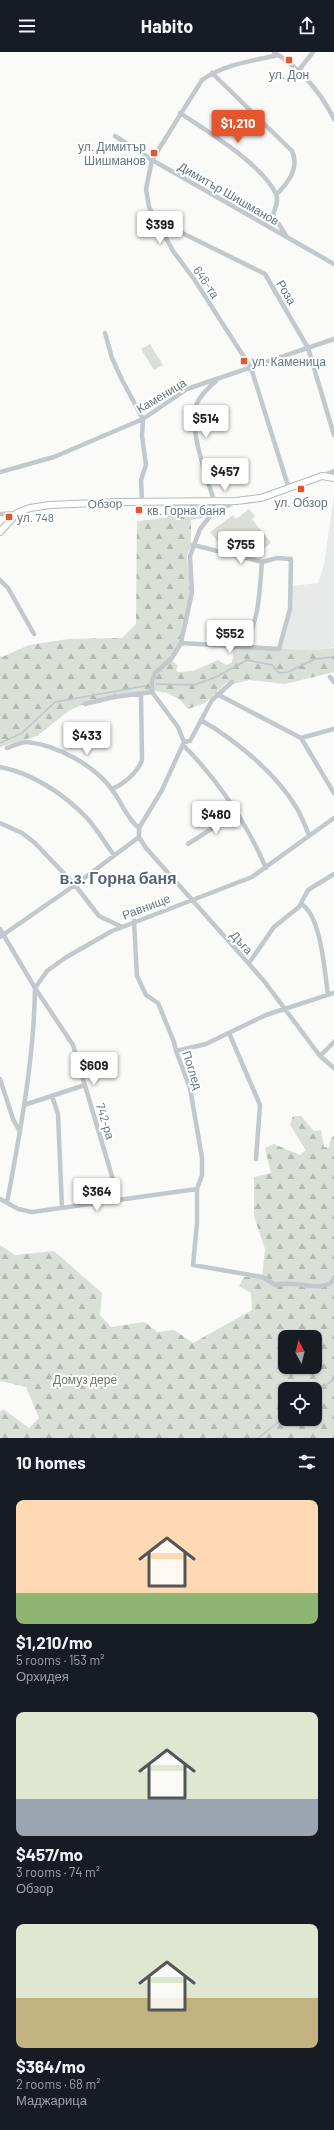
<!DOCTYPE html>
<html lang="en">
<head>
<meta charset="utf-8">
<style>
  :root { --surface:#171b24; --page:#20242c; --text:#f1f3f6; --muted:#9ea1a6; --accent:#e4572e }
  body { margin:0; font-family:Barlow,sans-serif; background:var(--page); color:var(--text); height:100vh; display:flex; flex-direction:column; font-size:15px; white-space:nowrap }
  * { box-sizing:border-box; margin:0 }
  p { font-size:13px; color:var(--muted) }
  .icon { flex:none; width:22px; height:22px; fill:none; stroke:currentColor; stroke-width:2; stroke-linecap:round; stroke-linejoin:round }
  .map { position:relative; height:1386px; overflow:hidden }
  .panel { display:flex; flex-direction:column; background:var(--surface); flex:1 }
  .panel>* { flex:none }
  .needle { width:26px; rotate:353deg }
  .controls { position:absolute; left:278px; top:1278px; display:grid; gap:8px }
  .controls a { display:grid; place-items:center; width:44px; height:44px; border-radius:8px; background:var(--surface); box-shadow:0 1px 3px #0004; font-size:20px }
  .price { position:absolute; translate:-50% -34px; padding:0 9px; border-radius:4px; background:#fff; color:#222; font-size:13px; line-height:26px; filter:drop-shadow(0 1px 2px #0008) }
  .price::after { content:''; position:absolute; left:50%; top:24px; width:12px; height:9px; margin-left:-6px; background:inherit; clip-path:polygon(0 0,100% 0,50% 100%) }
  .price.active { background:var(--accent); color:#fff }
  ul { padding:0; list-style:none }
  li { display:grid; align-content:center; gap:8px; height:212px; padding:0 16px }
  li span { display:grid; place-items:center; height:124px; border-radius:8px; color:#555 }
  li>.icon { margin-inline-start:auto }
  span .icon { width:72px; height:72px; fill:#fffc; stroke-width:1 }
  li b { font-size:17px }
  h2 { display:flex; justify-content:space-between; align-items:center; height:48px; padding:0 16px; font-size:17px }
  header { display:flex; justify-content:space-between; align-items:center; height:52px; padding:0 16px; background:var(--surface); font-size:18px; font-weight:700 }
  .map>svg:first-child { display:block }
  .built { fill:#e8e9e9 }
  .grass { fill:#dadfd7 }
  .forest { fill:url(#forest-firs); fill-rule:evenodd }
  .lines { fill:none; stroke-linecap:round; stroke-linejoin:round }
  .stream { stroke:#bbc7cb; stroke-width:1.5 }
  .secondary-casing { stroke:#b3babf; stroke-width:8 }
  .street { stroke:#c3c8cc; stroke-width:4.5 }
  .secondary { stroke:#fff; stroke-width:6 }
  .poi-dot { fill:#e4572e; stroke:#fff; stroke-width:1.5 }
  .labels { text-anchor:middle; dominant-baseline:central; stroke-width:4; stroke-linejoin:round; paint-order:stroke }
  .poi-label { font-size:12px; fill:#657683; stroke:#fff; text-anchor:start }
  .street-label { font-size:12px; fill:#657683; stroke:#fff }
  .park-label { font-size:12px; fill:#687a64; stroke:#fff }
  .district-label { font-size:16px; font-weight:bold; fill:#57646e; stroke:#fff }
</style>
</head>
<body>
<header><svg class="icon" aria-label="menu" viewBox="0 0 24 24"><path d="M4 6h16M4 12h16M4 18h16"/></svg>Habito<svg class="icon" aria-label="share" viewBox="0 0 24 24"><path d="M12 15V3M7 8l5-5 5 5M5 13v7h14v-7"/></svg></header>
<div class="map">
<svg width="334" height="1386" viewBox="0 0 334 1386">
  <defs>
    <pattern id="forest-firs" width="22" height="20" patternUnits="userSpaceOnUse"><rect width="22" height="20" fill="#dadfd7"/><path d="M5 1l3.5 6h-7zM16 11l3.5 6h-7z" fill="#b4b9b4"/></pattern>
  </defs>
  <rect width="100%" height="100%" fill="#fafaf8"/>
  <path class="built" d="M334,443V595L315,598L279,597L290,557L291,534L318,531L324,513Z"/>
  <path class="grass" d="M150,292L163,313L154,318L141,297Z
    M249,457L255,464L252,467L262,480L238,499L228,486L220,492L210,480L233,463L236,467Z
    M263,481L271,491L255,503L247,493Z"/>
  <path class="forest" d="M163,449L189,453H216L217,457L201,466L191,468V493L187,503L191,544L181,591L171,607L178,614L176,618L178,620L193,619L218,608L226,613L232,611L234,595L314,598L334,596V620L285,632L249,628L233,632L226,631L205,651L188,657L179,647L167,641L154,639L155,621L152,640L89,650L70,658L37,684L0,695V604L2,605L29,593L68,587L122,586L136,572L137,469L166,466Z
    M293,1064H301L314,1079L321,1078L324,1095L329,1096L331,1086L334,1084V1386H0V1360L3,1357L29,1376L39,1366L26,1335L0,1329V1193L15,1203L54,1199L102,1241L100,1263L111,1275L145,1270L157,1280L174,1278L193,1291L252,1258L251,1241L239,1234L244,1225H262L265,1197L254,1164V1125L271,1121L265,1096L274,1092L300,1103L306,1098L290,1073ZM285,1285H315V1315H285ZM285,1337H315V1367H285Z"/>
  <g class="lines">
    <path class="stream" d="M156,632L194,633L216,625L247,608L272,613L279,621L288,620L315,607L334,605
      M0,691L22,681L55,650L145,634
      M315,1342L334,1327
      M258,1386L285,1365"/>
    <defs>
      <path id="secondary" d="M0,480L17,461L30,456L50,453L118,450L236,449L261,446L322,424L334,426"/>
    </defs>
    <use href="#secondary" class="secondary-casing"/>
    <path class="street" d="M274,0C301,17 320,39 334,67
      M278,3C253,9 224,12 202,28L152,108L146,137L149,155L173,199L194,227L251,316L289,437
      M299,18L313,0
      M212,21L292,99C300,116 288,131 276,143
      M180,61C208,80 262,112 276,142C279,149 275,156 273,163L287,185
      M115,84L152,108L334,212
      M156,168L265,222L308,296L334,383
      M105,281L112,306L122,328L143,367L142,384L146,413L141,428L142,450
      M0,420L54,405L143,367L187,337L334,287
      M323,424L334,419
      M214,449C207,425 186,372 198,349C203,341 209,335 216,329
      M0,462L17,461
      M0,528L8,536L34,582
      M181,591L279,597L290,557L291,507L277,506L262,510L193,493
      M244,594C260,565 259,543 262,510
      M330,625L334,630
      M217,642L301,686L334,741
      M85,652L114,645L152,640
      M201,668C235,688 275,720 296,755C301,763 305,773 309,783
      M301,686L334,677
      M184,690L190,689L212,648L232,630
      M183,693C218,728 246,770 266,816
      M7,696C13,694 21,690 27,690C57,693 96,714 113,739C122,751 127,767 139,776
      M0,715C32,721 64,742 87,766C97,777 105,791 114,803
      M112,737C124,732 138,720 142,708L141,642
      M0,771L22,781L35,791L75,833L99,864L122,875
      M139,776L162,738L184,690L178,675L152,640V630L155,621L172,606L181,591L192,540L190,504L200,477L211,463L236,449
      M139,776V785L146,796L264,929L320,1004L334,1016
      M188,792L236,761
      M301,852C321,862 325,922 328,943
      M134,869L137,924L146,943L158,951L174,990L176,999L190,1036L202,1106V1123L197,1137V1171L193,1213L262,1225L276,1233C294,1227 321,1242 334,1228
      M0,877L35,936L73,993L119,1148
      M0,885L75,833L139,785
      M249,911L274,875L299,855L308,838L334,822
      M35,936L47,919L65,906L112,879L252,825L334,766
      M229,981L260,1053L256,1107
      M176,999L206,992L266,963L334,941
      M320,1004L334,990
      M0,1027L13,1067L20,1080
      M52,1044L58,1062L62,1156
      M24,1053L85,1033
      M0,1147L18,1157L32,1160L197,1137
      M7,1151C20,1080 34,1009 35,936"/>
    <use href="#secondary" class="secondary"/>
  </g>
  <g class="poi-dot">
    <rect x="285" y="4" width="8" height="8" rx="2"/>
    <rect x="150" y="97" width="8" height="8" rx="2"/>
    <rect x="240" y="305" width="8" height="8" rx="2"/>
    <rect x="297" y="433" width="8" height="8" rx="2"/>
    <rect x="135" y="454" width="8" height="8" rx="2"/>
    <rect x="5" y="461" width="8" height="8" rx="2"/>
  </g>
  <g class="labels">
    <g class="poi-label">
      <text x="289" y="22" text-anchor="middle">ул. Дон</text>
      <text x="146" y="94" text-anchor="end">ул. Димитър<tspan x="146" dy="14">Шишманов</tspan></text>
      <text x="252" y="309">ул. Каменица</text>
      <text x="301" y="450" text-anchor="middle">ул. Обзор</text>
      <text x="147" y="458">кв. Горна баня</text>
      <text x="17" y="465">ул. 748</text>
    </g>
    <g class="street-label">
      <text transform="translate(229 141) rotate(30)">Димитър Шишманов</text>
      <text transform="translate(207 230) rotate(56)">646-та</text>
      <text transform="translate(287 240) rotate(60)">Роза</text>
      <text transform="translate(161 343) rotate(-31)">Каменица</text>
      <text transform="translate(105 451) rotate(-2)">Обзор</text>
      <text transform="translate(146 854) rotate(-21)">Равнище</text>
      <text transform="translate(242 890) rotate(48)">Дъга</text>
      <text transform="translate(193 1018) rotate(72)">Поглед</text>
      <text transform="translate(106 1069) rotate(73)">742-ра</text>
    </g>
    <g class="park-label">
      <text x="85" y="1327">Домуз дере</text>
    </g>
    <g class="district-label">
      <text x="118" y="825">в.з. Горна баня</text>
    </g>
  </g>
</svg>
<div class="controls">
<a><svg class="needle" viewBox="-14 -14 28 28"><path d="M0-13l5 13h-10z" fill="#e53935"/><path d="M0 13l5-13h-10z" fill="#9ea1a6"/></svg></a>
<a><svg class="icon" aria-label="locate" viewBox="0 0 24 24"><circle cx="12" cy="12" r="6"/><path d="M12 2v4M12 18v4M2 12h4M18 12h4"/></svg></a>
</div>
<b class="price active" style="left:238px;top:92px">$1,210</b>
<b class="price" style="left:160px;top:193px">$399</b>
<b class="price" style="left:206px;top:387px">$514</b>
<b class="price" style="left:225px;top:440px">$457</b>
<b class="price" style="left:241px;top:513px">$755</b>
<b class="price" style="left:230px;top:602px">$552</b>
<b class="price" style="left:87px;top:704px">$433</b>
<b class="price" style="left:216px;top:783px">$480</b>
<b class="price" style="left:94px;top:1034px">$609</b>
<b class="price" style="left:97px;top:1160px">$364</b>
</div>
<section class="panel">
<h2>10 homes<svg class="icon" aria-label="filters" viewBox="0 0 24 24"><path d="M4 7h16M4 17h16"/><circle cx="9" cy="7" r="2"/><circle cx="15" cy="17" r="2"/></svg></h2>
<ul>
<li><span style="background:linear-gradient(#ffd9b3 75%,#8fb573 0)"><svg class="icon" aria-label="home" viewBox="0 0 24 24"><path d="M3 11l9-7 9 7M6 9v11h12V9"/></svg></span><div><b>$1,210/mo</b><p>5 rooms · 153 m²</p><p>Орхидея</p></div></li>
<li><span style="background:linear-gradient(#dfe7d0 70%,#9aa5b1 0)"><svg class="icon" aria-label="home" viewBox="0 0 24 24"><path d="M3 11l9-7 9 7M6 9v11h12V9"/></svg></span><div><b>$457/mo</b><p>3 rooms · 74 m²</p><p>Обзор</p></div></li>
<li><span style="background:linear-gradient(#dfe7d0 60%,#c2b280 0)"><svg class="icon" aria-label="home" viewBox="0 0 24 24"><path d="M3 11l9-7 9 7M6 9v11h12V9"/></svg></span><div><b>$364/mo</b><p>2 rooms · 68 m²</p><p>Маджарица</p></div></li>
</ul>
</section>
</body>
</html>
